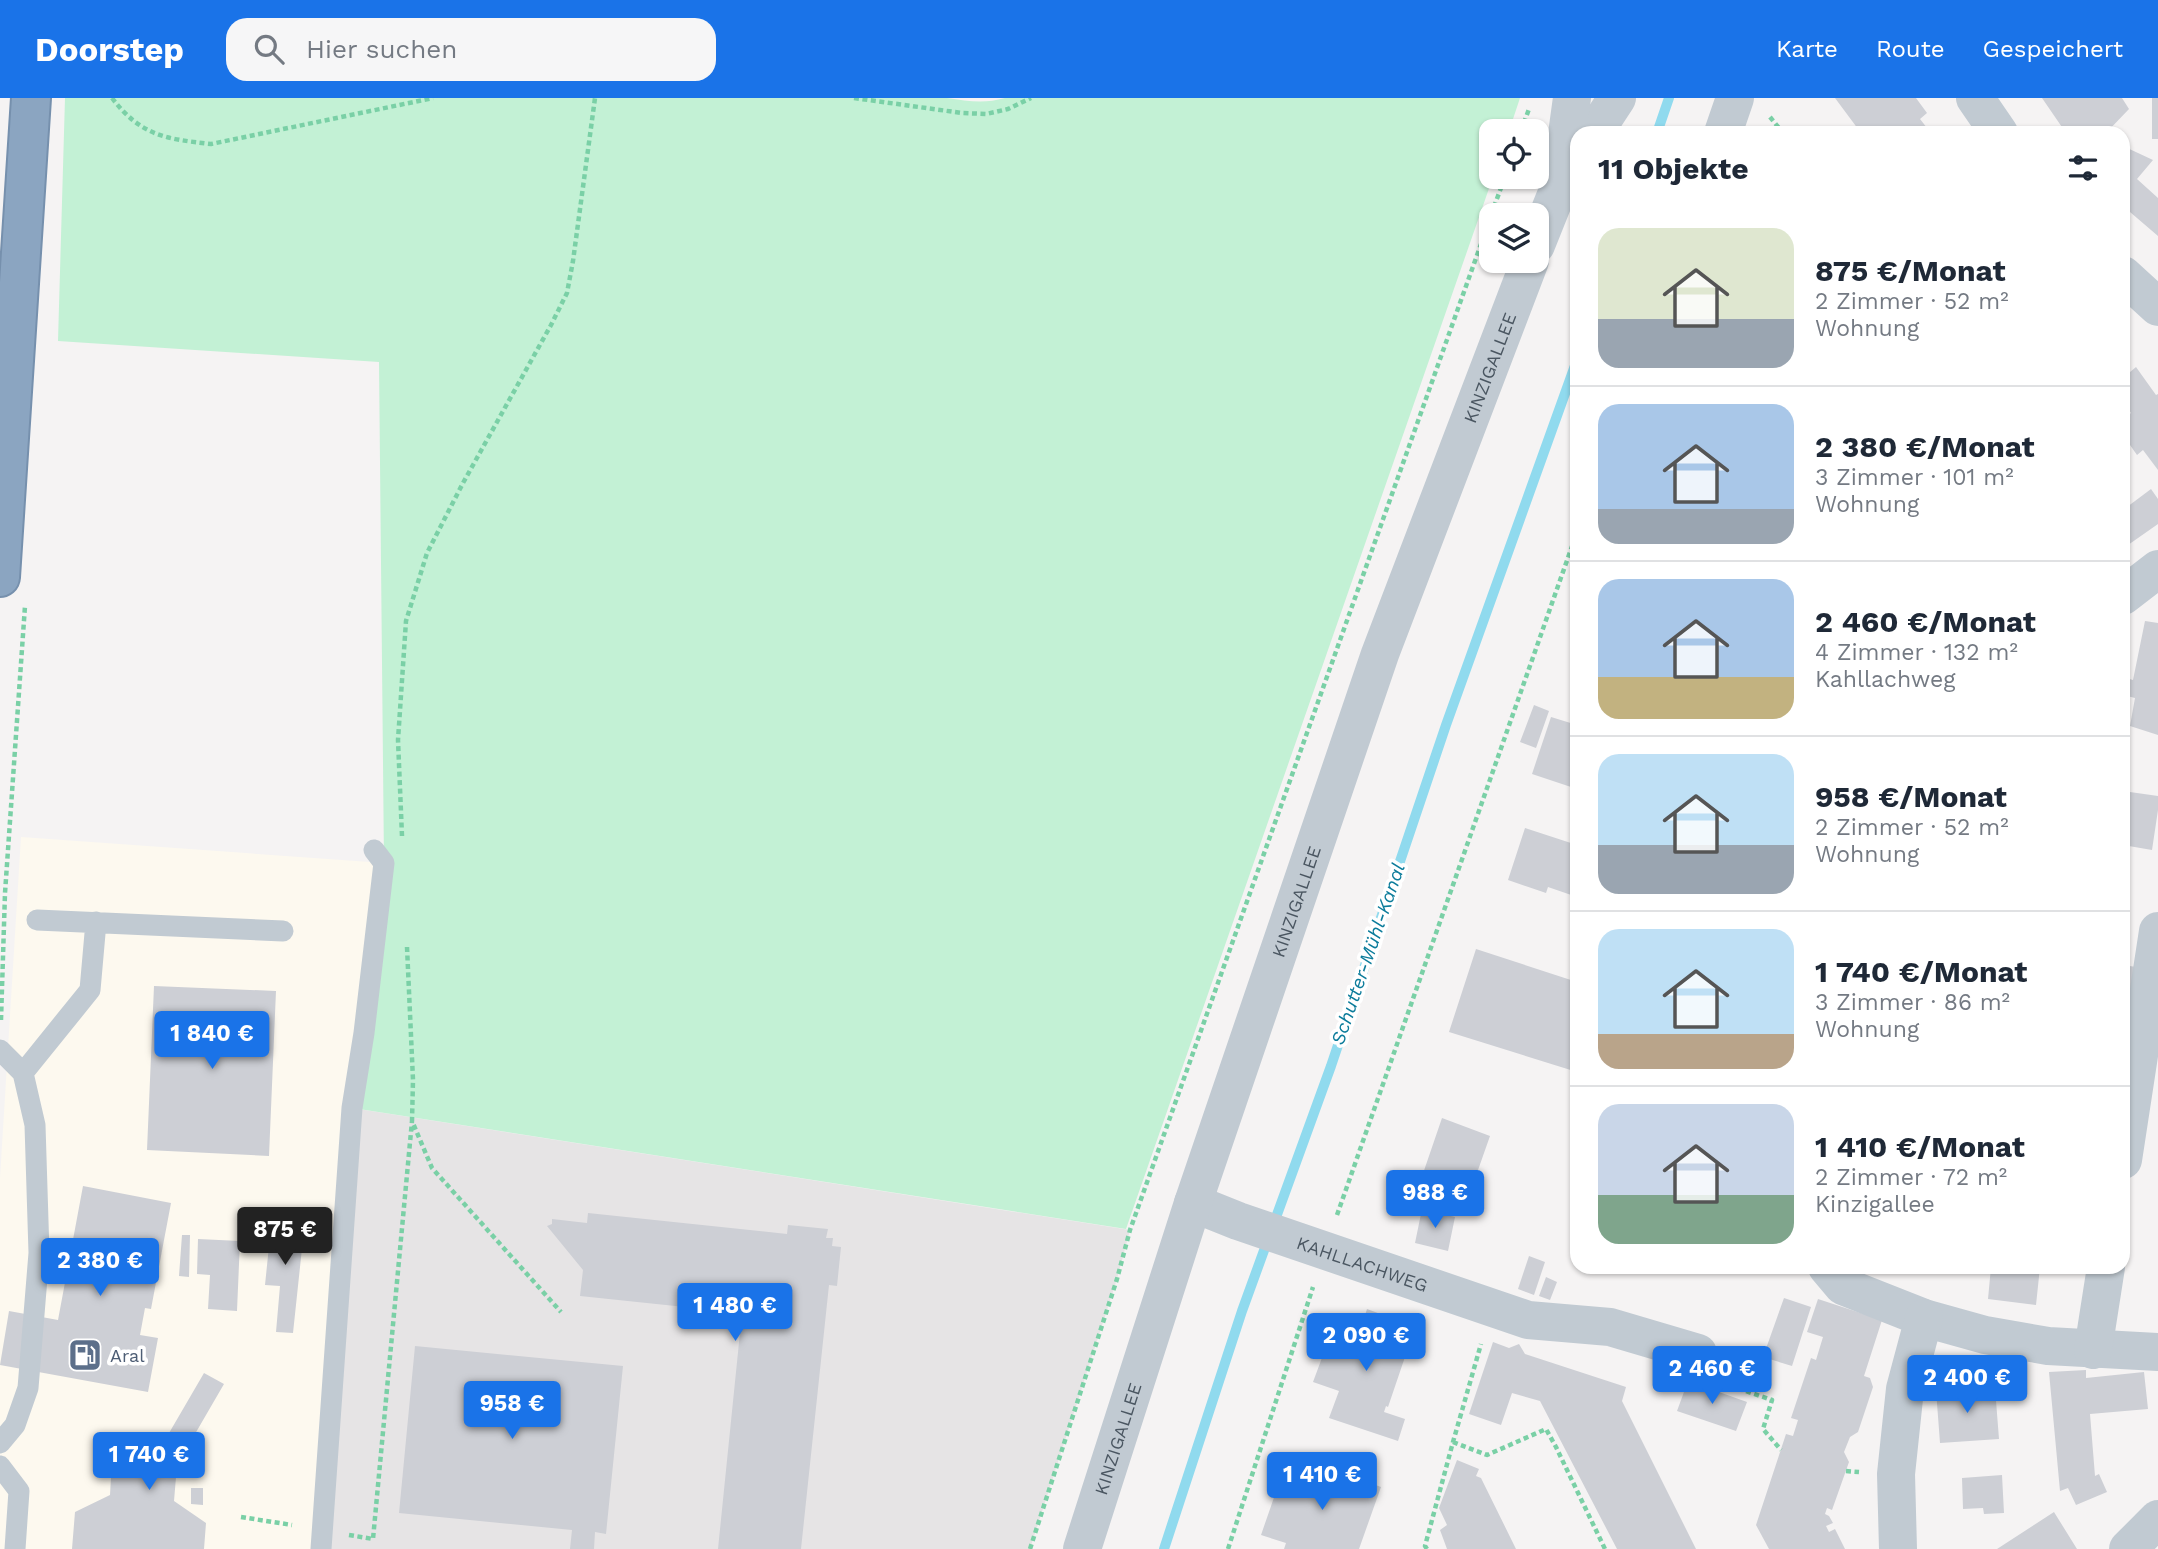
<!DOCTYPE html>
<html lang="de">
<head>
<meta charset="utf-8">
<style>
  :root { --surface:#fff; --page:#f6f6f7; --text:#1f2937; --muted:#747a83; --line:#e0e1e3; --accent:#1a73e8 }
  body { margin:0; font-family:"Work Sans",sans-serif; background:var(--page); color:var(--text); height:100vh; display:flex; flex-direction:column; font-size:26px; white-space:nowrap }
  * { box-sizing:border-box; margin:0 }
  p { font-size:23px; color:var(--muted) }
  .icon { flex:none; width:38px; height:38px; fill:none; stroke:currentColor; stroke-width:2; stroke-linecap:round; stroke-linejoin:round }
  .map { position:relative; flex:1; overflow:hidden }
  .details { position:absolute; left:1570px; top:28px; width:560px; height:1148px; display:flex; flex-direction:column; background:var(--surface); border-radius:21px; box-shadow:0 2px 5px #0004 }
  .details>* { flex:none }
  .fabs { position:absolute; left:1479px; top:21px; display:grid; gap:14px }
  .fabs a { display:grid; place-items:center; width:70px; height:70px; border-radius:14px; background:var(--surface); box-shadow:0 2px 5px #0004; font-size:35px }
  .price { position:absolute; translate:-50% -60px; padding:0 16px; border-radius:7px; background:var(--accent); color:#fff; font-size:23px; line-height:46px; filter:drop-shadow(0 2px 4px #0008) }
  .price::after { content:''; position:absolute; left:50%; top:42px; width:21px; height:16px; margin-left:-10px; background:inherit; clip-path:polygon(0 0,100% 0,50% 100%) }
  .price.current { background:#222; color:#fff }
  ul { padding:0; list-style:none }
  li { display:flex; align-items:center; gap:21px; height:175px; padding:0 28px }
  li+li { border-top:2px solid var(--line) }
  li span { display:grid; place-items:center; flex:none; width:196px; height:140px; border-radius:21px; color:#555 }
  li>.icon { margin-inline-start:auto }
  span .icon { width:84px; height:84px; fill:#fffc; stroke-width:1 }
  li b { font-size:30px }
  h2 { display:flex; justify-content:space-between; align-items:center; height:84px; padding:0 28px; font-size:30px }
  header { display:flex; align-items:center; gap:42px; box-sizing:border-box; height:98px; padding:0 35px; background:var(--accent); color:#fff }
  header strong { font-size:33px }
  nav { display:flex; gap:38px; margin-inline-start:auto; font-size:24px }
  .search { width:490px; height:63px; background:var(--page); display:flex; align-items:center; gap:18px; box-sizing:border-box; padding:0 24px; border-radius:21px; color:var(--muted); font-size:26px }
  .map>svg:first-child { display:block }
  .commercial { fill:#fdf9ef }
  .education { fill:#e6e4e5 }
  .green { fill:#c3f1d5 }
  .lines { fill:none; stroke-linecap:round; stroke-linejoin:round }
  .stream { stroke:#90daee; stroke-width:10 }
  .building { fill:#cdcfd5 }
  .highway-casing { stroke:#7690ad; stroke-width:42 }
  .path { stroke:#7ad0a6; stroke-width:4.5; stroke-dasharray:5 3.5; stroke-linecap:butt }
  .lane { stroke:#c1cad2; stroke-width:21 }
  .street { stroke:#c1cad2; stroke-width:38 }
  .highway { stroke:#8ba5c1; stroke-width:38 }
  .labels { text-anchor:middle; dominant-baseline:central; stroke-width:7; stroke-linejoin:round; paint-order:stroke }
  .street-label { font-size:18px; fill:#4a5661; stroke:#fff }
  .service-label { font-size:18px; fill:#4e5e75; stroke:#fff; text-anchor:start }
  .water-label { font-size:19px; font-style:italic; fill:#0c7c9b; stroke:#fff }
</style>
</head>
<body>
<header>
<strong>Doorstep</strong>
<div class="search"><svg class="icon" aria-label="search" viewBox="0 0 24 24"><circle cx="10" cy="10" r="6"/><path d="M15 15l6 6"/></svg>Hier suchen</div>
<nav><a>Karte</a><a>Route</a><a>Gespeichert</a></nav>
</header>
<div class="map">
<svg width="2158" height="1451" viewBox="0 0 2158 1451">
  <rect width="100%" height="100%" fill="#f5f3f3"/>
  <path class="commercial" d="M21,739L384,765L317,1451H0V1080Z"/>
  <path class="education" d="M352,1010L1130,1132L1117,1181L1030,1451H321Z"/>
  <path class="green" d="M65,0H947C968,3 984,6 1005,0H1520L1509,33H1491V79H1493L1126,1131L359,1011L384,765L379,264L58,243Z"/>
  <g class="lines">
    <path class="stream" d="M1657,35L1669,0
      M1164,1451L1242,1213L1331,968L1446,627L1577,262"/>
  </g>
  <path class="building" d="M1835,0H1916L1927,15L1920,21L1931,35H1861Z
    M2042,0H2122L2129,11L2106,35H2066Z
    M2152,0H2158V41H2152Z
    M2123,48L2153,62L2137,81L2158,100V138L2123,108Z
    M2136,269L2156,297L2158,296V372L2143,352L2137,357L2123,337V321L2131,315L2123,304V280Z
    M2151,391L2158,401V426L2128,447L2123,440V412Z
    M2145,523L2158,525V637L2130,628L2135,600L2123,597V579L2133,582Z
    M1534,607L1549,613L1536,650L1520,644Z
    M1551,619L1577,627V691L1532,676Z
    M2123,693L2158,698V712L2152,752L2123,747Z
    M1525,730L1577,747V799L1548,789L1546,795L1508,782Z
    M1476,851L1577,884V974L1449,934Z
    M2123,867L2136,869L2123,945Z
    M154,888L276,893L269,1058L147,1052Z
    M1442,1020L1490,1038L1465,1109L1417,1093Z
    M83,1088L171,1105L151,1211L145,1210L140,1237L158,1240L148,1294L0,1267L9,1213L58,1222Z
    M1422,1111L1455,1119L1448,1153L1415,1145Z
    M588,1115L787,1136L788,1127L828,1131L826,1140H833L832,1148L841,1149L837,1188L829,1187L801,1451H718L742,1215L580,1198L583,1172L547,1128L552,1126V1121L587,1125Z
    M272,1119L305,1122L293,1235L276,1234L280,1188L265,1187Z
    M182,1137H190L189,1179L179,1178Z
    M198,1141L240,1143L237,1213L208,1211L210,1177L197,1176Z
    M1529,1158L1545,1164L1534,1197L1518,1191Z
    M1991,1169H2040L2036,1207L1988,1201Z
    M1546,1179L1557,1184L1550,1202L1539,1198Z
    M1784,1200L1811,1209L1792,1268L1763,1259Z
    M1818,1201L1882,1222L1864,1278L1870,1280L1873,1289L1858,1334L1850,1339L1844,1354L1849,1364L1832,1412L1827,1410L1825,1416L1829,1418L1833,1425L1826,1428L1829,1434L1835,1431L1845,1451H1769L1756,1427L1786,1336L1793,1338L1798,1322L1791,1320L1811,1260L1816,1262L1823,1239L1807,1234Z
    M1367,1211L1413,1228L1404,1255L1406,1256L1388,1309L1386,1308L1384,1314L1405,1321L1398,1343L1329,1320L1339,1293L1313,1284L1333,1230L1358,1239Z
    M1493,1244L1509,1250L1519,1246L1525,1256L1626,1289L1622,1303L1696,1451H1617L1540,1303L1512,1295L1501,1327L1469,1316Z
    M415,1248L623,1268L606,1436L595,1434L594,1451H570L572,1432L399,1415Z
    M2086,1272V1280L2144,1274L2148,1311L2090,1316L2095,1378L2099,1376L2107,1394L2076,1407L2068,1390L2060,1393L2049,1274Z
    M204,1275L224,1286L177,1367L174,1403L206,1425L204,1451H72L75,1414L110,1397L112,1362L147,1346L158,1354Z
    M1688,1283L1747,1304L1736,1333L1677,1313Z
    M1995,1290L1999,1341L1940,1345L1936,1292L1953,1291V1293Z
    M1457,1362L1479,1371L1476,1378L1481,1380L1516,1451H1447L1440,1432L1447,1427L1439,1410Z
    M1315,1365L1381,1389L1359,1451H1284L1286,1445L1261,1437L1280,1382L1305,1391Z
    M2002,1377L2004,1415L1984,1416L1983,1410L1963,1411L1962,1380Z
    M191,1390H203V1407L191,1406Z
    M2054,1414L2077,1451H1997Z"/>
  <g class="lines">
    <defs>
      <path id="highway" d="M0,479L31,0"/>
    </defs>
    <use href="#highway" class="highway-casing"/>
    <path class="path" d="M112,0C141,38 166,41 211,46L433,0
      M854,0L962,15L986,16L1008,11L1031,0
      M1770,19L1783,35
      M1521,33L1529,11
      M1491,117L1505,79
      M402,738L398,642L406,523L427,455L463,385L551,227L567,195L573,163L595,0
      M407,849L413,982L412,1023L432,1070L561,1214
      M1,922L5,795L25,508
      M1337,1117L1577,434
      M1722,1285L1772,1302L1763,1331L1781,1352
      M1453,1344L1487,1357L1546,1331L1556,1349L1605,1451
      M1846,1373L1859,1374
      M241,1419L292,1427
      M349,1437L373,1441L412,1023
      M1030,1451L1117,1181L1130,1132L1491,118
      M1228,1451L1313,1189
      M1427,1451L1425,1448L1453,1344L1481,1246"/>
    <path class="lane" d="M37,822L283,833
      M0,952L23,975L35,1027L39,1155L28,1290L15,1327L0,1345
      M23,975L90,892L96,824
      M0,1368L19,1393L15,1451
      M321,1451L352,1010L364,935L384,765L374,752"/>
    <g class="street">
      <path d="M1975,0L1999,35"/>
      <path d="M1594,35L1617,0"/>
      <path d="M1723,35L1735,0"/>
      <path d="M1560,87L1572,0"/>
      <path d="M1536,147L1560,87L1577,61"/>
      <path d="M2123,177L2158,209"/>
      <path d="M2123,498L2158,471"/>
      <path d="M2123,1062L2158,833"/>
      <path id="s1" d="M1193,1105L1238,1123L1528,1222L1610,1229L1698,1255"/>
      <path d="M1827,1169L1843,1188L1924,1220L1985,1237L2048,1248L2158,1254"/>
      <path d="M2093,1252L2106,1169"/>
      <path id="s2" d="M1082,1451L1193,1105L1380,556L1530,163"/>
      <path d="M1898,1451L1896,1376L1905,1291L1924,1220"/>
      <path d="M2128,1451L2158,1421"/>
    </g>
    <use href="#highway" class="highway"/>
  </g>
  <defs>
    <symbol id="fuel-square" viewBox="-11 -11 22 22"><rect x="-9" y="-9" width="18" height="18" rx="4" fill="#5c6f8a" stroke="#fff"/><path d="M-5.5-6h7V0h2V4h1.3V-2.5L3-4.5l.8-.8L6-3V5H2.5V1h-1V6h-7ZM-4.2-4.7v3.2H.2V-4.7Z" fill="#fff"/></symbol>
  </defs>
  <g fill-rule="evenodd">
    <use href="#fuel-square" x="66" y="1238" width="38" height="38"/>
  </g>
  <g class="labels">
    <g class="street-label">
      <text stroke="none"><textPath href="#s2" startOffset="1250">KINZIGALLEE</textPath></text>
      <text stroke="none"><textPath href="#s2" startOffset="682">KINZIGALLEE</textPath></text>
      <text stroke="none"><textPath href="#s1" startOffset="180">KAHLLACHWEG</textPath></text>
      <text stroke="none"><textPath href="#s2" startOffset="116">KINZIGALLEE</textPath></text>
    </g>
    <g class="service-label">
      <text x="110" y="1257">Aral</text>
    </g>
    <g class="water-label">
      <text transform="translate(1368 856) rotate(-71)">Schutter-Mühl-Kanal</text>
    </g>
  </g>
</svg>
<div class="fabs">
<a><svg class="icon" aria-label="locate" viewBox="0 0 24 24"><circle cx="12" cy="12" r="6"/><path d="M12 2v4M12 18v4M2 12h4M18 12h4"/></svg></a>
<a><svg class="icon" aria-label="layers" viewBox="0 0 24 24"><path d="M12 4l9 5-9 5-9-5zM3 14l9 5 9-5"/></svg></a>
</div>
<b class="price" style="left:212px;top:973px">1 840 €</b>
<b class="price" style="left:1435px;top:1132px">988 €</b>
<b class="price current" style="left:285px;top:1169px">875 €</b>
<b class="price" style="left:100px;top:1200px">2 380 €</b>
<b class="price" style="left:735px;top:1245px">1 480 €</b>
<b class="price" style="left:1366px;top:1275px">2 090 €</b>
<b class="price" style="left:1712px;top:1308px">2 460 €</b>
<b class="price" style="left:1967px;top:1317px">2 400 €</b>
<b class="price" style="left:512px;top:1343px">958 €</b>
<b class="price" style="left:149px;top:1394px">1 740 €</b>
<b class="price" style="left:1322px;top:1414px">1 410 €</b>
<section class="details">
<h2>11 Objekte<svg class="icon" aria-label="filters" viewBox="0 0 24 24"><path d="M4 7h16M4 17h16"/><circle cx="9" cy="7" r="2"/><circle cx="15" cy="17" r="2"/></svg></h2>
<ul>
<li><span style="background:linear-gradient(#dfe7d0 65%,#9aa5b1 0)"><svg class="icon" aria-label="home" viewBox="0 0 24 24"><path d="M3 11l9-7 9 7M6 9v11h12V9"/></svg></span><div><b>875 €/Monat</b><p>2 Zimmer · 52 m²</p><p>Wohnung</p></div></li>
<li><span style="background:linear-gradient(#a9c7e8 75%,#9aa5b1 0)"><svg class="icon" aria-label="home" viewBox="0 0 24 24"><path d="M3 11l9-7 9 7M6 9v11h12V9"/></svg></span><div><b>2 380 €/Monat</b><p>3 Zimmer · 101 m²</p><p>Wohnung</p></div></li>
<li><span style="background:linear-gradient(#a9c7e8 70%,#c2b280 0)"><svg class="icon" aria-label="home" viewBox="0 0 24 24"><path d="M3 11l9-7 9 7M6 9v11h12V9"/></svg></span><div><b>2 460 €/Monat</b><p>4 Zimmer · 132 m²</p><p>Kahllachweg</p></div></li>
<li><span style="background:linear-gradient(#bfe0f5 65%,#9aa5b1 0)"><svg class="icon" aria-label="home" viewBox="0 0 24 24"><path d="M3 11l9-7 9 7M6 9v11h12V9"/></svg></span><div><b>958 €/Monat</b><p>2 Zimmer · 52 m²</p><p>Wohnung</p></div></li>
<li><span style="background:linear-gradient(#bfe0f5 75%,#b9a48a 0)"><svg class="icon" aria-label="home" viewBox="0 0 24 24"><path d="M3 11l9-7 9 7M6 9v11h12V9"/></svg></span><div><b>1 740 €/Monat</b><p>3 Zimmer · 86 m²</p><p>Wohnung</p></div></li>
<li><span style="background:linear-gradient(#c9d6e8 65%,#7fa58c 0)"><svg class="icon" aria-label="home" viewBox="0 0 24 24"><path d="M3 11l9-7 9 7M6 9v11h12V9"/></svg></span><div><b>1 410 €/Monat</b><p>2 Zimmer · 72 m²</p><p>Kinzigallee</p></div></li>
</ul>
</section>
</div>
</body>
</html>
